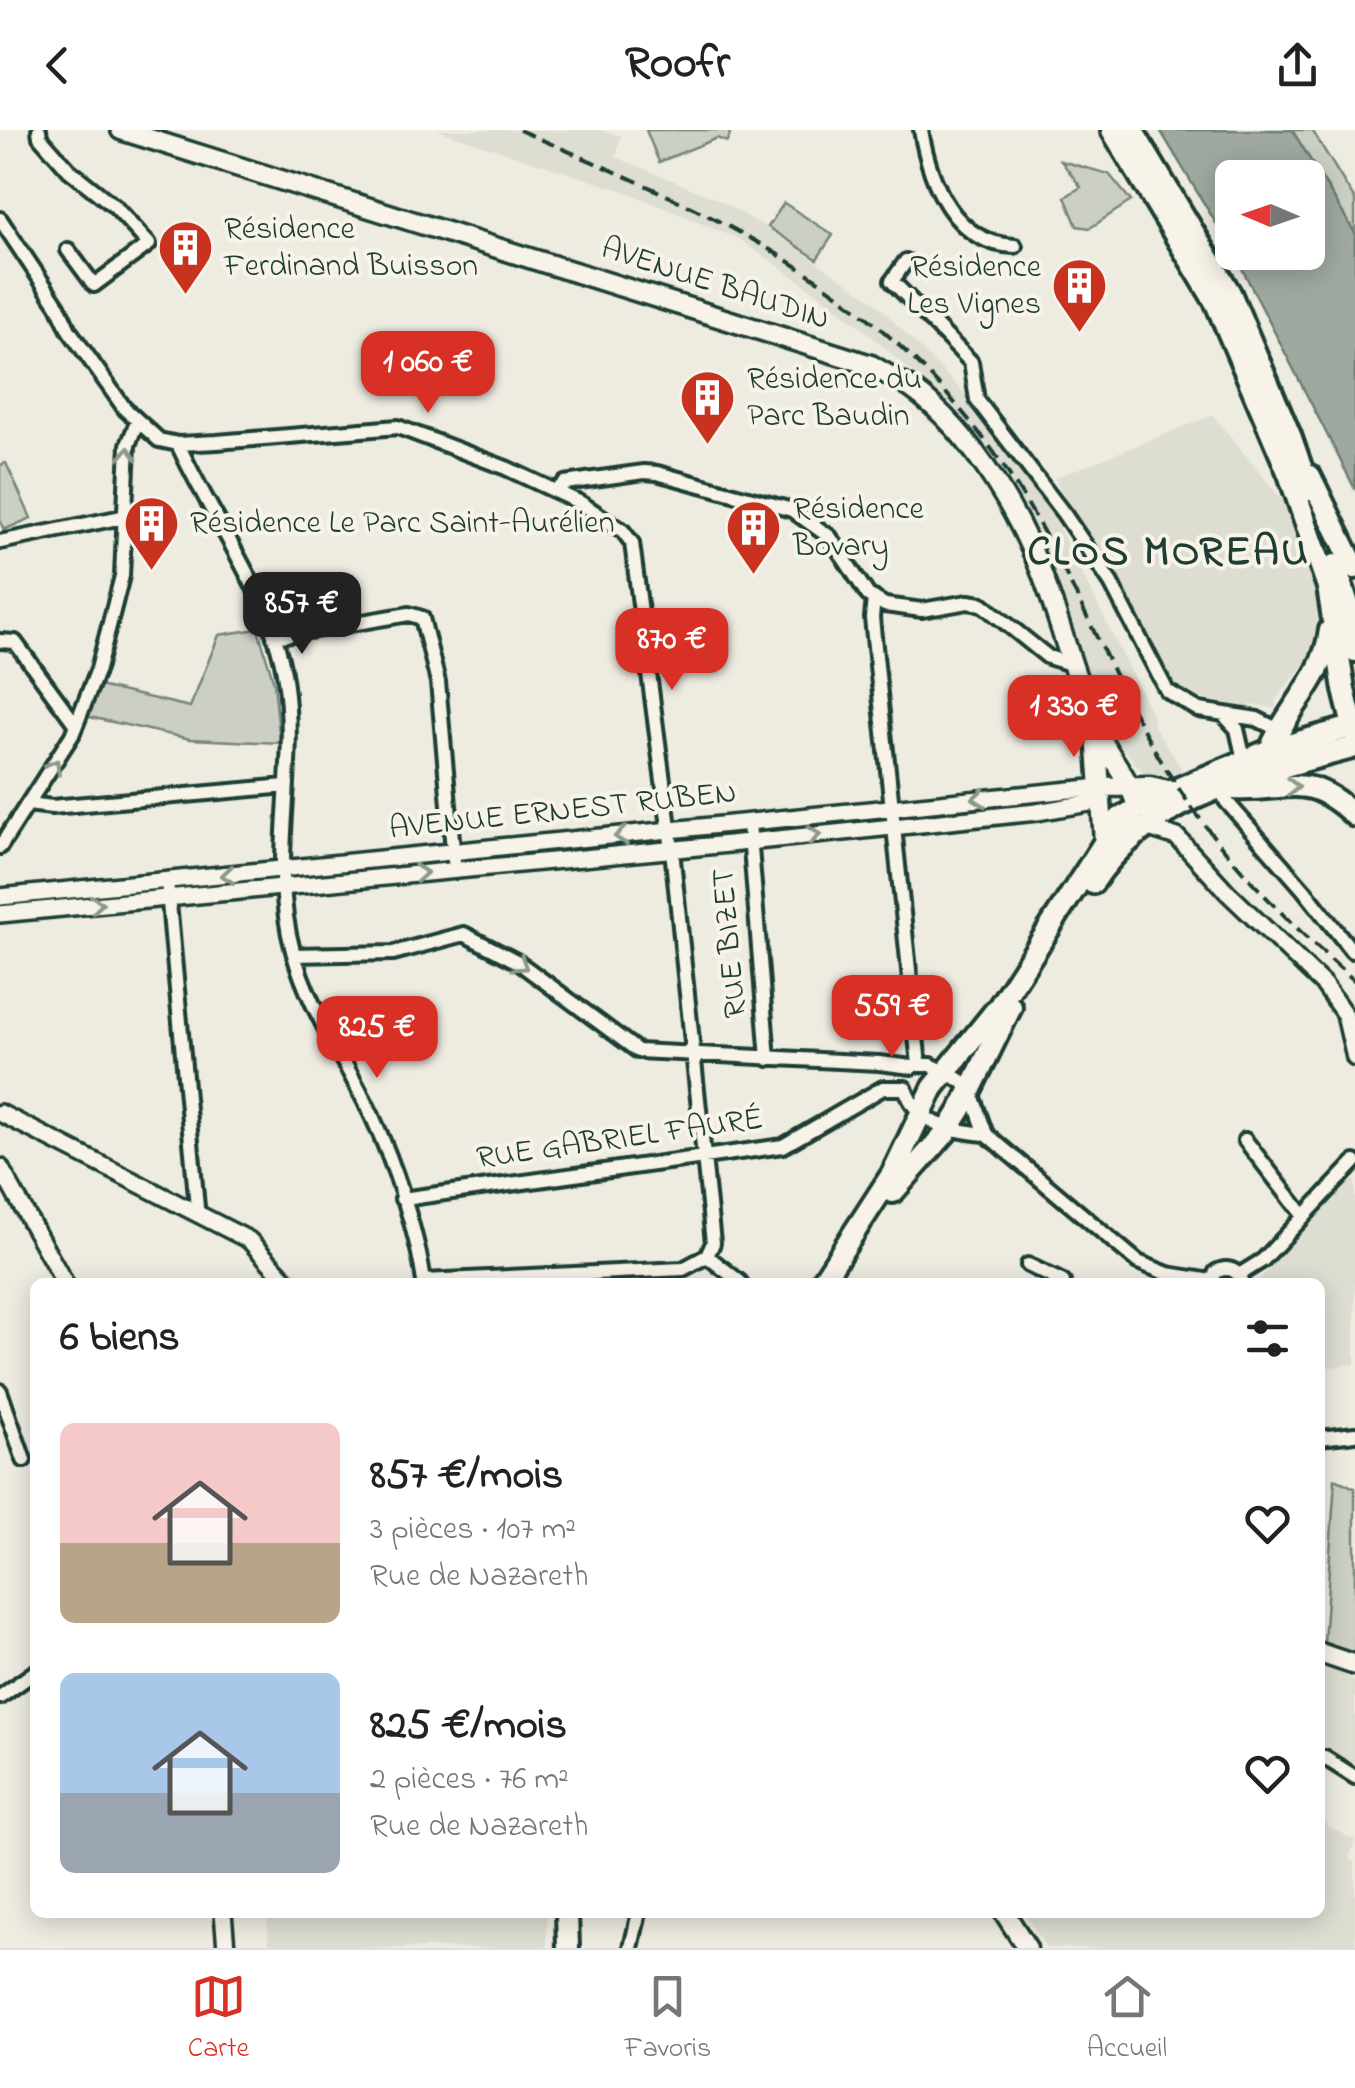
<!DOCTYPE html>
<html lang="fr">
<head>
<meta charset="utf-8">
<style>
  :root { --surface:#fff; --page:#f2f2f2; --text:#222; --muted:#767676; --line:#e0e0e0; --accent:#d93025 }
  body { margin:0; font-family:"Indie Flower",sans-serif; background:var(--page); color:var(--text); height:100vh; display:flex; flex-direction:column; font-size:38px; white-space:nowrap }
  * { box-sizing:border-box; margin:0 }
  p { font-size:32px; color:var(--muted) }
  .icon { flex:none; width:55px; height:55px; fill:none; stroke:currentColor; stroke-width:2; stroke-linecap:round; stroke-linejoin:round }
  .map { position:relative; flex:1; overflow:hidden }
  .drawer { position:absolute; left:30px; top:1148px; width:1295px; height:640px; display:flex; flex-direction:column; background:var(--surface); border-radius:15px; box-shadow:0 5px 25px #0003 }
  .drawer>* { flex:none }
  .needle { width:65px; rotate:272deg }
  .buttons { position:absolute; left:1215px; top:30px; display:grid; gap:20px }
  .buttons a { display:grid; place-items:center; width:110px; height:110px; border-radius:15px; background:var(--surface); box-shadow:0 5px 25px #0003; font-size:50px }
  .price { position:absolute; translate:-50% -85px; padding:0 22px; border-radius:20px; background:var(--accent); color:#fff; font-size:32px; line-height:65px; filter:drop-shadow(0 2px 5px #0008) }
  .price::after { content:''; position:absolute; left:50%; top:60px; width:30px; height:22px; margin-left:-15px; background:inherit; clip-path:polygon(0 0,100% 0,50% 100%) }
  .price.selected { background:#222; color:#fff }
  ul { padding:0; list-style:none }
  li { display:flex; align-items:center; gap:30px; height:250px; padding:0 30px }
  li span { display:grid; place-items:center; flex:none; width:280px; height:200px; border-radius:15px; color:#555 }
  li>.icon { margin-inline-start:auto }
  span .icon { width:120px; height:120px; fill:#fffc; stroke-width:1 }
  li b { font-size:42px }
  h2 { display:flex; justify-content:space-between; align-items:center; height:120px; padding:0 30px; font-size:42px }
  header { display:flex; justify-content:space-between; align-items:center; height:130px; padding:0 30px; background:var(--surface); font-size:45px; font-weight:700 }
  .dock { display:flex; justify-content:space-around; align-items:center; height:140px; border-top:2px solid var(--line); background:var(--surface); font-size:28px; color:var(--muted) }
  .dock a { display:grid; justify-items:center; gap:5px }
  .dock .selected { color:var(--accent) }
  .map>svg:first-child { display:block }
  .built { fill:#ddddd2 }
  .green { fill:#cccfc4; stroke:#76867c; stroke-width:2.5 }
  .water { fill:#9fa99f; stroke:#6c7e74; stroke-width:2.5 }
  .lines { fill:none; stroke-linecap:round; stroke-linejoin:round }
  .minor-casing { stroke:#1f3d34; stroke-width:20 }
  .tertiary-casing { stroke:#1f3d34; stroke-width:22 }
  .secondary-casing { stroke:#1f3d34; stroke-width:25 }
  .primary-casing { stroke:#1f3d34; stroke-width:28 }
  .minor { stroke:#f7f3e8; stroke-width:12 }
  .tertiary { stroke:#f7f3e8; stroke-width:15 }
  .secondary { stroke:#f7f3e8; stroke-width:18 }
  .primary { stroke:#f7f3e8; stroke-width:20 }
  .rail { stroke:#1f3d34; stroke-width:4; stroke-dasharray:15 8; stroke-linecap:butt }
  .oneway { stroke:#8b988e }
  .labels { text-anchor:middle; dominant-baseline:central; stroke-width:8; stroke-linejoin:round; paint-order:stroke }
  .poi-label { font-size:32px; fill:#1f3d34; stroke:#f7f3e8; text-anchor:start }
  .street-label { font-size:32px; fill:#1f3d34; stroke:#f7f3e8 }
  .district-label { font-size:42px; font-weight:bold; letter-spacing:2.5px; fill:#1f3d34; stroke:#f7f3e8 }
</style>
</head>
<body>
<header><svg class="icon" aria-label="back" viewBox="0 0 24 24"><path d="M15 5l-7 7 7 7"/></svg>Roofr<svg class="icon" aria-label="share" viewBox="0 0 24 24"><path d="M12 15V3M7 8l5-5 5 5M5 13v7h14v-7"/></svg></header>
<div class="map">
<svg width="1355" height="1818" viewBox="0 0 1355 1818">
  <rect width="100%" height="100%" fill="#eeece1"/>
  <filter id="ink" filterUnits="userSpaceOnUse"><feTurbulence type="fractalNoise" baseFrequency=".01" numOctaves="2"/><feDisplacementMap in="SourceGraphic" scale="20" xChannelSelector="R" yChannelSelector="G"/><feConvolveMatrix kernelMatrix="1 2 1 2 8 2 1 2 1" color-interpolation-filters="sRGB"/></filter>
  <g filter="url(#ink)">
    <path class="built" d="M437,0H601L621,6L616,27L717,69L767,98L873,170L973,272L1053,386L1152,584L1154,596L1183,641L1163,648L1147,647L1113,606L1101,583L1061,458L1019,370L957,282L862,198L820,165L739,109L626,62Z
      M1213,285L1290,380L1318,457L1321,493L1309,528L1276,569L1275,579L1258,575H1250L1248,578L1194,567L1176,557L1105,425L1082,392L1077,393L1055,348Z
      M1355,1050V1234L1320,1238V1152H1257L1349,1052Z
      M1320,1537L1336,1540L1355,1551V1640L1320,1618Z
      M1320,1683L1328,1696L1355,1710L1349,1728L1355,1733V1818H1046L1025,1783L1320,1782Z
      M267,1783H547V1818H269Z"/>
    <path class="green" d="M646,0H728L730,5L727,12L717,8L659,32Z
      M1292,0H1312L1355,70V103Z
      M1061,31L1109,44L1131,71L1090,98L1077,96L1065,67L1081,57Z
      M784,73L833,105L817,129L768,97Z
      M6,333L31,388L4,400L0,391V335Z
      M258,499L274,553L280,613L190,609L85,586L99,556L190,577L219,505Z
      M1335,1349L1355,1358V1524L1324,1513Z"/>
    <path class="water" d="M1160,0H1292L1355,103V359L1234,123L1308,122V48H1232V120Z"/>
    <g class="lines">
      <defs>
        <path id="minor" d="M39,0L40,7L69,40L114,76L149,114L94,155L68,120
          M921,0C930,53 954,114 1015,116
          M0,89L58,176L69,200L125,279L159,310L178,314L217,312L398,297L506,338L581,373L623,401L632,413L672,720L713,1113L707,1126L683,1139L424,1151
          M906,131L892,151L971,232L977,270L1064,384L1111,453L1167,561L1199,580L1257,589L1279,600
          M178,314C211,388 273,468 285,549C299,640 268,732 293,821C309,881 346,930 372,986C394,1033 417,1101 424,1152
          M556,361L565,353L644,342L657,343L792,380L830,407L868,465L885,475L922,480L968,472L982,474L1048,527L1074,535
          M0,412L127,386
          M874,468L872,488L919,935
          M274,507L409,484L422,488L438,552L454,731
          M0,511L15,512L76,595
          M1223,584L1237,599L1244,630
          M1221,659L1226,671L1304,760L1352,821
          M28,674L52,677L286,656
          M749,693L768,929
          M0,717L72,605L98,539L122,446L128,315L137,292
          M167,751L197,1077L194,1082
          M294,825L393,823L464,804L518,832L638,921L879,933L912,937
          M919,935H931L962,951L971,962L986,1004L1138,1132L1168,1144L1211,1151
          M905,958C917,995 952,1001 986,1004
          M1245,1010L1303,1085
          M402,1069L783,1016L883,958H905
          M707,1126L740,1152
          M1028,1135L1063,1152
          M1239,1145L1263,1130L1355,1032
          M1211,1152L1216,1142C1226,1136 1237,1139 1241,1150
          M0,1261L24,1330
          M1320,1308L1355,1304
          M0,1567L35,1542
          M1325,1628L1355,1647
          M631,1818L639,1782"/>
        <path id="tertiary" d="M1146,697L1177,707L1227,762L1324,855L1345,885L1355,928
          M0,767L1100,657
          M0,784L729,714L1037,682L1101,671
          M0,983L249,1110L288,1152
          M0,1037L64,1152
          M223,1782L226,1818"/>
        <path id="secondary" d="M121,0L871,235C884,243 898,250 911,258C975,304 1025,393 1050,466C1065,509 1077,554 1095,597C1107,625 1129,646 1137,677L1112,719
          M1096,605L1104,711
          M1100,657L1150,656L1172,661L1168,666
          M1320,1523L1355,1535
          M1004,1782L1027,1818"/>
        <path id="primary" d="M1112,0L1216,173L1289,344L1328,457L1344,560L1355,604
          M1132,0L1230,163L1291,308L1309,360
          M1310,346L1355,438
          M1335,435L1349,477L1355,521
          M1268,625C1285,579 1324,550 1330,500
          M1233,659C1292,662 1305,639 1355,686
          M1093,753C1149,665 1261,643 1355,617
          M893,1062L948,1000L961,979L1011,877
          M822,1152L892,1044L933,958L1000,875L1120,688L1172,661L1270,620L1355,596
          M567,1782L568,1818"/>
      </defs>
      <use href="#minor" class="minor-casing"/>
      <use href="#tertiary" class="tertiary-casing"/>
      <use href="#secondary" class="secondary-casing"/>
      <use href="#primary" class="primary-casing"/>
      <use href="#minor" class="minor"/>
      <use href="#tertiary" class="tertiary"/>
      <use href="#secondary" class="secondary"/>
      <use href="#primary" class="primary"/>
      <path class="rail" d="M519,0C710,82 861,144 990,317C1058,410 1097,518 1153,617C1204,707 1277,784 1355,851"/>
    </g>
    <defs><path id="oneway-chevron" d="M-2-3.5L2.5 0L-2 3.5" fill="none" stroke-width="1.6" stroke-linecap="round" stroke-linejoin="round" transform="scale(2.5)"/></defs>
    <g class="oneway">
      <use href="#oneway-chevron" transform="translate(128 324) rotate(-87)"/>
      <use href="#oneway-chevron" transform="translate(54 636) rotate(-59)"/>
      <use href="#oneway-chevron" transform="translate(1293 657) rotate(-1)"/>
      <use href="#oneway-chevron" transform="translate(979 668) rotate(174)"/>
      <use href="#oneway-chevron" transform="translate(814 705) rotate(-6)"/>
      <use href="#oneway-chevron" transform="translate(621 706) rotate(174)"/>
      <use href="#oneway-chevron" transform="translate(421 743) rotate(-5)"/>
      <use href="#oneway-chevron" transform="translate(228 745) rotate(174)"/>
      <use href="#oneway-chevron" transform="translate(97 774) rotate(-6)"/>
      <use href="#oneway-chevron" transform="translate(521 835) rotate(33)"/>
    </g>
  </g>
  <defs>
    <symbol id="building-pin" viewBox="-11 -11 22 30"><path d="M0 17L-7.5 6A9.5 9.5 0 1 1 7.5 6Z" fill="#c8321e" stroke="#f7f3e8"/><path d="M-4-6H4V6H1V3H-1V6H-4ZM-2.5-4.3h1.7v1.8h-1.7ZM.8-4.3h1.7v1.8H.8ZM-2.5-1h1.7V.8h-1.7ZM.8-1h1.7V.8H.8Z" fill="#fff"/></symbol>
  </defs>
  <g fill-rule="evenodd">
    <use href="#building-pin" x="154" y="86" width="63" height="86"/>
    <use href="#building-pin" x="1048" y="124" width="63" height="86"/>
    <use href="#building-pin" x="676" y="236" width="63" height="86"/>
    <use href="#building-pin" x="120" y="362" width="63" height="86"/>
    <use href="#building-pin" x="722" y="366" width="63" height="86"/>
  </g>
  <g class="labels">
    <g class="poi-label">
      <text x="224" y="100">Résidence<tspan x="224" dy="37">Ferdinand Buisson</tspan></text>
      <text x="1041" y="138" text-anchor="end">Résidence<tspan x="1041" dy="37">Les Vignes</tspan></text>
      <text x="747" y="250">Résidence du<tspan x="747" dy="37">Parc Baudin</tspan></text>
      <text x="793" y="380">Résidence<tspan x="793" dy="37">Bovary</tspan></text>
      <text x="190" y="394">Résidence Le Parc Saint-Aurélien</text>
    </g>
    <g class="street-label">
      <text transform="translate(715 155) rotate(18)">AVENUE BAUDIN</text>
      <text transform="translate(563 682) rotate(-6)">AVENUE ERNEST RUBEN</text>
      <text transform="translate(731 813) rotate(-95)">RUE BIZET</text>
      <text transform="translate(620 1010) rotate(-8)">RUE GABRIEL FAURÉ</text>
    </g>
    <g class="district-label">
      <text x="1169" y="423">CLOS MOREAU</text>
    </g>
  </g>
</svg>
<div class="buttons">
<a><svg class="needle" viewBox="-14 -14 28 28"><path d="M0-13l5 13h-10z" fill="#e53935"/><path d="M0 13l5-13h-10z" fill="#767676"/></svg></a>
</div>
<b class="price" style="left:428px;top:286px">1 060 €</b>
<b class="price selected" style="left:302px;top:527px">857 €</b>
<b class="price" style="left:672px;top:563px">870 €</b>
<b class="price" style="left:1074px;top:630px">1 330 €</b>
<b class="price" style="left:892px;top:930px">559 €</b>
<b class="price" style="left:377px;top:951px">825 €</b>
<section class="drawer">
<h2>6 biens<svg class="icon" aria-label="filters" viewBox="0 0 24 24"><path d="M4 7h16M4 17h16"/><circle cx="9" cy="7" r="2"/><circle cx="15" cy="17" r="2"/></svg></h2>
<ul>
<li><span style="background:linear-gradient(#f6c9c9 60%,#b9a48a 0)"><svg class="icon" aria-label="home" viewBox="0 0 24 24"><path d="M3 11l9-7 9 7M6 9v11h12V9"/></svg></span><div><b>857 €/mois</b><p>3 pièces · 107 m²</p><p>Rue de Nazareth</p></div><svg class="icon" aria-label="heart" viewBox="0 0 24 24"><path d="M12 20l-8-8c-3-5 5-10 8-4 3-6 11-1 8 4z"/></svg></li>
<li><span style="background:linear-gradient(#a9c7e8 60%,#9aa5b1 0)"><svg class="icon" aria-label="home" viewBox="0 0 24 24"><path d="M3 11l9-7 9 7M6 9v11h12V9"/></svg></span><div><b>825 €/mois</b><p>2 pièces · 76 m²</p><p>Rue de Nazareth</p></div><svg class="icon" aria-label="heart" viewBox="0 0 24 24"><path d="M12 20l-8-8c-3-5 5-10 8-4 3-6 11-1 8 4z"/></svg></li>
</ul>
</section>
</div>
<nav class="dock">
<a class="selected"><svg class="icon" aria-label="map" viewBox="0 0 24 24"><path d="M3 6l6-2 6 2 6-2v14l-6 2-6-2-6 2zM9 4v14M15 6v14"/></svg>Carte</a>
<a><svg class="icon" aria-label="saved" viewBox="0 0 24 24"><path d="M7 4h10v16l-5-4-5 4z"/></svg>Favoris</a>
<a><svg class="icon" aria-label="home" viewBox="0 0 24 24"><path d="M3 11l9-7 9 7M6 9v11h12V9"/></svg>Accueil</a>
</nav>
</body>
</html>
